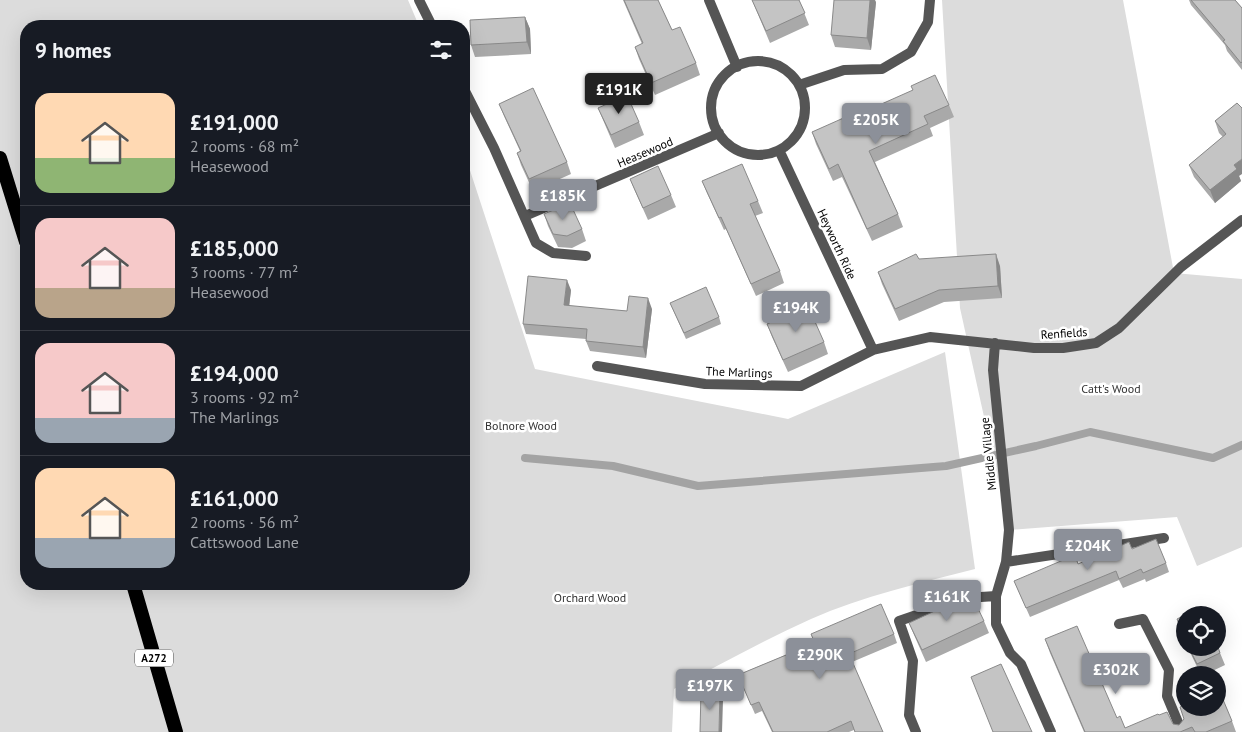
<!DOCTYPE html>
<html lang="en">
<head>
<meta charset="utf-8">
<style>
  :root { --surface:#171b24; --page:#242831; --text:#f1f3f6; --muted:#9ea1a6; --line:#363941; --accent:#8c9099 }
  body { margin:0; font-family:"PT Sans",sans-serif; background:var(--page); color:var(--text); height:100vh; display:flex; flex-direction:column; font-size:19px; white-space:nowrap }
  * { box-sizing:border-box; margin:0 }
  p { font-size:16px; color:var(--muted) }
  .icon { flex:none; width:28px; height:28px; fill:none; stroke:currentColor; stroke-width:2; stroke-linecap:round; stroke-linejoin:round }
  .map { position:relative; flex:1; overflow:hidden }
  .sheet { position:absolute; left:20px; top:20px; width:450px; height:570px; display:flex; flex-direction:column; background:var(--surface); border-radius:20px; box-shadow:0 5px 20px #0002 }
  .sheet>* { flex:none }
  .controls { position:absolute; left:1176px; top:606px; display:grid; gap:10px }
  .controls a { display:grid; place-items:center; width:50px; height:50px; border-radius:50%; background:var(--surface); box-shadow:0 5px 20px #0002; font-size:25px }
  .price { position:absolute; translate:-50% -42px; padding:0 11px; border-radius:5px; background:var(--accent); color:#fff; font-size:16px; line-height:32px; filter:drop-shadow(0 1px 2px #0008) }
  .price::after { content:''; position:absolute; left:50%; top:30px; width:15px; height:11px; margin-left:-8px; background:inherit; clip-path:polygon(0 0,100% 0,50% 100%) }
  .price.on { background:#222; color:#fff }
  ul { padding:0; list-style:none }
  li { display:flex; align-items:center; gap:15px; height:125px; padding:0 15px }
  li+li { border-top:1px solid var(--line) }
  li span { display:grid; place-items:center; flex:none; width:140px; height:100px; border-radius:15px; color:#555 }
  li>.icon { margin-inline-start:auto }
  span .icon { width:60px; height:60px; fill:#fffc; stroke-width:1 }
  li b { font-size:21px }
  h2 { display:flex; justify-content:space-between; align-items:center; height:60px; padding:0 15px; font-size:21px }
  .map>svg:first-child { display:block }
  .green { fill:#dcdcdc }
  .lines { fill:none; stroke-linecap:round; stroke-linejoin:round }
  .stream { stroke:#a3a3a3; stroke-width:8 }
  .trunk-casing { stroke:#dbdbdb; stroke-width:16 }
  .minor { stroke:#555; stroke-width:10 }
  .trunk { stroke:#000; stroke-width:14 }
  .wall { fill:#a9a9a9 }
  .shaded-wall { fill:#898989 }
  .building { fill:#c4c4c4; stroke:#898989 }
  .labels { text-anchor:middle; dominant-baseline:central; stroke-width:5; stroke-linejoin:round; paint-order:stroke }
  .shield { fill:#fff; stroke:#4c4c4c; stroke-width:1 }
  .shield-label { font-size:11px; font-weight:bold; fill:#000 }
  .street-label { font-size:12px; fill:#000; stroke:#fff }
  .park-label { font-size:12px; fill:#333; stroke:#fff }
</style>
</head>
<body>
<div class="map">
<svg width="1242" height="732" viewBox="0 0 1242 732">
  <rect width="100%" height="100%" fill="#fff"/>
  <path class="green" d="M0,0H408L419,26H26V584H464V152L535,369L788,419L945,352L975,569C920,583 863,596 811,619C764,640 719,665 674,689L672,732H0Z
    M942,0H1123L1174,273L1242,279V547L1197,566L1177,517L1009,530L960,308Z"/>
  <g class="lines">
    <path class="stream" d="M525,458L613,466L698,486L946,466L1036,446L1090,432L1213,458L1242,445"/>
    <defs>
      <path id="trunk" d="M0,158L26,242
        M133,584L176,732"/>
    </defs>
    <use href="#trunk" class="trunk-casing"/>
    <path class="minor" d="M419,0L432,26
      M709,0L737,67
      M711 108a47 47 0 1 1 94 0a47 47 0 1 1-94 0Z
      M799,85L844,70L882,69L911,52L928,22L930,0
      M464,89L494,148L536,243L553,253L586,256
      M779,150L873,350
      M525,216L719,133
      M995,343L993,370L1009,530L1006,562L996,596V624L1010,653L1021,664L1051,732
      M597,366L705,384L801,386L873,350L930,337L1034,348H1063L1096,343L1119,328L1181,267L1242,220
      M1006,562L1164,538
      M1119,624L1143,619L1169,670L1167,696L1182,732
      M916,732L909,715L913,661L899,621L966,598L996,596"/>
    <use href="#trunk" class="trunk"/>
  </g>
  <path class="wall" d="M623,0H658L672,30L696,63L700,75L655,95L639,59L635,47L642,44Z
    M752,0H799L809,25L770,43Z
    M1189,0H1235L1242,8V70L1227,51L1225,45L1191,5Z
    M876,2L871,50L835,47L831,35Z
    M525,17L530,29L531,54L475,57L471,45Z
    M1237,103L1239,176L1241,181L1215,203L1194,177L1189,165L1223,137L1219,133L1215,121Z
    M499,104L567,162L571,174L533,191L521,165L517,153L520,151L504,116Z
    M949,105L954,117L930,128L933,136L875,162L898,214L903,227L872,241L842,177L833,181L816,144L812,132L859,114Z
    M598,108L639,122L644,135L615,148L603,120Z
    M630,179L671,195L676,207L648,220L635,191Z
    M702,181L758,201L763,213L755,216L780,271L784,283L756,296L726,229L724,230L707,193Z
    M544,214L582,229L586,241L572,248L558,247L548,226Z
    M919,259L1000,266L1002,298L944,302L899,321L882,284L878,272Z
    M571,290L569,306L627,311L652,309L646,358L590,351L586,341V339L526,334L523,324Z
    M670,303L719,317L721,324L686,339Z
    M767,324L824,342L828,354L788,372L772,337Z
    M1132,549L1166,563L1169,572L1146,582L1145,579L1123,588L1119,580L1030,617L1014,581Z
    M984,621L989,633L926,662L914,635L909,623Z
    M811,634H894L897,643L852,662L883,732H855L854,730L849,732H772L762,711L755,714L738,675L814,643Z
    M1045,639L1117,718L1125,728L1173,724L1179,725L1232,721L1236,732H1084L1050,653Z
    M1188,648H1218L1225,665L1204,675H1201Z"/>
  <path class="shaded-wall" d="M870,0H875L876,2L871,50L867,38Z
    M525,17L530,29L531,54L527,42Z
    M1242,159V174L1239,176L1241,181L1215,203L1210,190L1234,165Z
    M996,254L1000,266L1002,298L998,286Z
    M567,280L571,290L568,316L564,305Z
    M648,298L652,309L646,358L643,347Z
    M720,691L723,700L722,732H719Z"/>
  <path class="building" d="M624,0H658L672,30L680,27L696,63L651,83L635,47L643,43Z
    M752,0H799L805,13L766,31Z
    M834,0H870L867,38L831,35Z
    M1191,0H1235L1242,8V62L1241,63L1223,41L1225,40Z
    M525,17L527,42L471,45L470,20Z
    M935,75L949,105L924,116L928,124L869,151L898,214L867,229L838,164L829,169L812,132L857,112L859,114L913,90L911,86Z
    M533,88L567,162L529,179L517,153L521,151L499,104Z
    M627,95L639,122L611,135L598,108Z
    M1237,103L1242,108V159L1234,165L1237,169L1210,190L1189,165L1226,134L1215,121Z
    M742,164L758,201L750,204L780,271L751,284L721,217L719,218L702,181Z
    M658,166L671,195L643,208L630,179Z
    M570,203L582,229L567,236L553,234L544,214Z
    M916,254L919,259L996,254L998,286L939,290L895,309L878,272Z
    M528,276L567,280L564,305L627,311L629,296L648,298L643,347L586,341L587,329L523,324Z
    M706,287L719,317L684,333L670,303Z
    M808,306L824,342L783,360L767,324Z
    M1156,539L1166,563L1143,573L1141,569L1119,579L1116,571L1026,608L1014,581L1075,555L1078,564L1129,542L1132,549Z
    M971,594L984,621L922,650L909,623Z
    M881,604L894,634L849,654L883,732H855L851,721L827,732H773L759,702L751,705L738,675L815,643L811,634Z
    M1200,609L1203,615H1186Z
    M1185,615V638L1177,619Z
    M1077,626L1117,718L1120,716L1125,728L1158,714L1159,715L1167,712L1173,724L1179,725L1184,719L1180,707L1185,705V708H1218V691L1219,690L1232,721L1206,732H1195L1192,727L1180,732H1085L1045,639Z
    M1218,647L1220,653L1197,664L1189,648H1218Z
    M1001,664L1032,732H993L971,677Z
    M701,691H720L719,732H700Z"/>
  <g class="labels">
    <rect class="shield" x="135" y="649.5" width="38" height="17" rx="4"/>
    <g class="shield-label">
      <text x="154" y="658">A272</text>
    </g>
    <g class="street-label">
      <text transform="translate(645 152) rotate(-23)">Heasewood</text>
      <text transform="translate(837 244) rotate(65)">Heyworth Ride</text>
      <text transform="translate(1064 333) rotate(-4)">Renfields</text>
      <text transform="translate(739 372) rotate(2)">The Marlings</text>
      <text transform="translate(988 454) rotate(-96)">Middle Village</text>
    </g>
    <g class="park-label">
      <text x="1111" y="388">Catt's Wood</text>
      <text x="521" y="425">Bolnore Wood</text>
      <text x="590" y="597">Orchard Wood</text>
    </g>
  </g>
</svg>
<div class="controls">
<a><svg class="icon" aria-label="locate" viewBox="0 0 24 24"><circle cx="12" cy="12" r="6"/><path d="M12 2v4M12 18v4M2 12h4M18 12h4"/></svg></a>
<a><svg class="icon" aria-label="layers" viewBox="0 0 24 24"><path d="M12 4l9 5-9 5-9-5zM3 14l9 5 9-5"/></svg></a>
</div>
<b class="price on" style="left:619px;top:115px">£191K</b>
<b class="price" style="left:876px;top:145px">£205K</b>
<b class="price" style="left:563px;top:221px">£185K</b>
<b class="price" style="left:796px;top:333px">£194K</b>
<b class="price" style="left:1088px;top:571px">£204K</b>
<b class="price" style="left:947px;top:622px">£161K</b>
<b class="price" style="left:820px;top:680px">£290K</b>
<b class="price" style="left:1116px;top:695px">£302K</b>
<b class="price" style="left:710px;top:711px">£197K</b>
<section class="sheet">
<h2>9 homes<svg class="icon" aria-label="filters" viewBox="0 0 24 24"><path d="M4 7h16M4 17h16"/><circle cx="9" cy="7" r="2"/><circle cx="15" cy="17" r="2"/></svg></h2>
<ul>
<li><span style="background:linear-gradient(#ffd9b3 65%,#8fb573 0)"><svg class="icon" aria-label="home" viewBox="0 0 24 24"><path d="M3 11l9-7 9 7M6 9v11h12V9"/></svg></span><div><b>£191,000</b><p>2 rooms · 68 m²</p><p>Heasewood</p></div></li>
<li><span style="background:linear-gradient(#f6c9c9 70%,#b9a48a 0)"><svg class="icon" aria-label="home" viewBox="0 0 24 24"><path d="M3 11l9-7 9 7M6 9v11h12V9"/></svg></span><div><b>£185,000</b><p>3 rooms · 77 m²</p><p>Heasewood</p></div></li>
<li><span style="background:linear-gradient(#f6c9c9 75%,#9aa5b1 0)"><svg class="icon" aria-label="home" viewBox="0 0 24 24"><path d="M3 11l9-7 9 7M6 9v11h12V9"/></svg></span><div><b>£194,000</b><p>3 rooms · 92 m²</p><p>The Marlings</p></div></li>
<li><span style="background:linear-gradient(#ffd9b3 70%,#9aa5b1 0)"><svg class="icon" aria-label="home" viewBox="0 0 24 24"><path d="M3 11l9-7 9 7M6 9v11h12V9"/></svg></span><div><b>£161,000</b><p>2 rooms · 56 m²</p><p>Cattswood Lane</p></div></li>
</ul>
</section>
</div>
</body>
</html>
